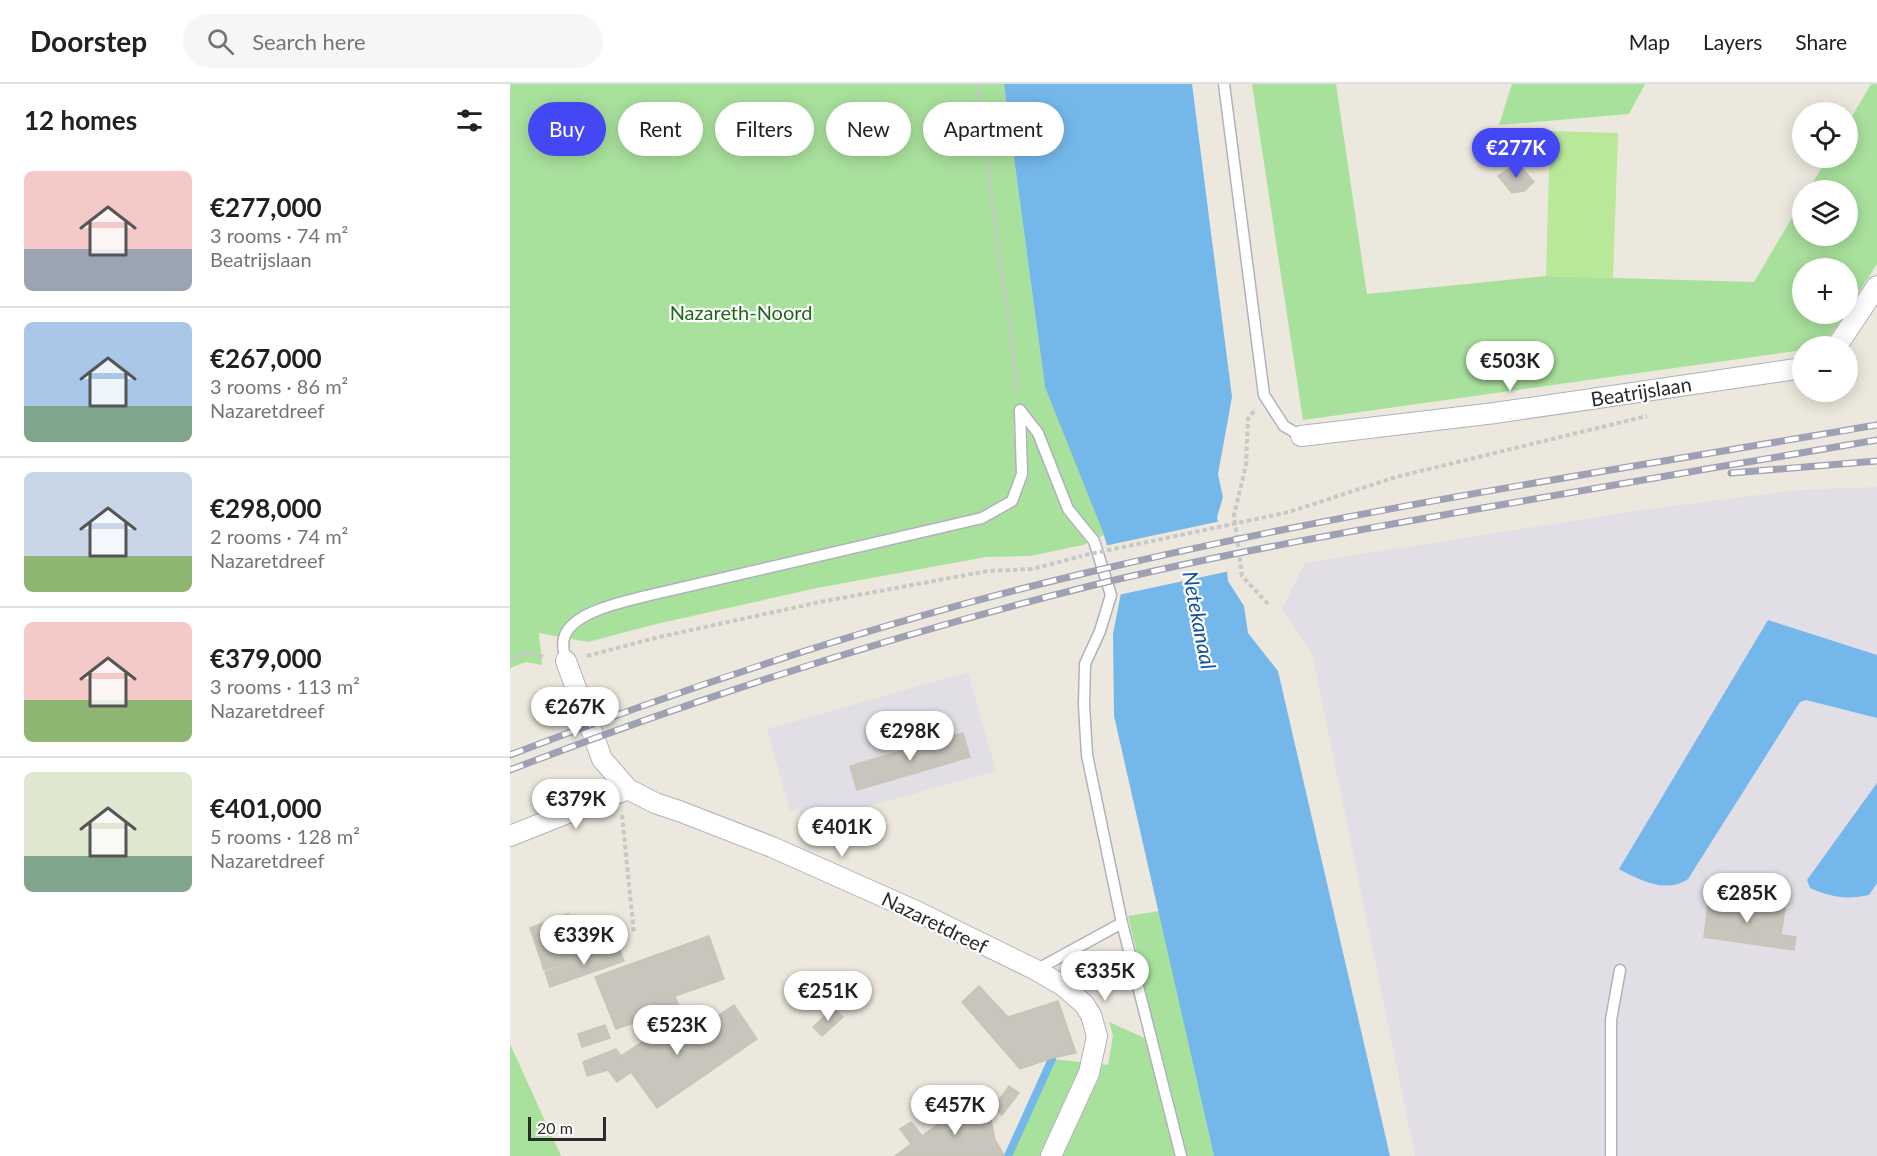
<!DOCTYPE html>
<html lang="en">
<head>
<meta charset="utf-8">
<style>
  :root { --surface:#fff; --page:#f6f6f6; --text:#202124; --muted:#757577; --line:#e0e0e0; --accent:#4347f4 }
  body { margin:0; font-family:Lato,sans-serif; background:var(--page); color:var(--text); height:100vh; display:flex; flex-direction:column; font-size:22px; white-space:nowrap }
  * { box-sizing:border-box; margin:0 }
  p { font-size:20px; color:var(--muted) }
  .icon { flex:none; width:33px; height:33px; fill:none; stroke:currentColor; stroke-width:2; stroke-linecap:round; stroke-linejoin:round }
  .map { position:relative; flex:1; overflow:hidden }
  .side { display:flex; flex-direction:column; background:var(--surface); width:510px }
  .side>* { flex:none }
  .hud { position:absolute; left:18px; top:18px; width:570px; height:54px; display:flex; gap:12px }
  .buttons { position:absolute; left:1282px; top:18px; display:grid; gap:12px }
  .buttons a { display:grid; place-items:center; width:66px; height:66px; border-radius:50%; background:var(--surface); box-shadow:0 3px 15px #0003; font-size:30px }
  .scale { position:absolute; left:18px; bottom:15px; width:78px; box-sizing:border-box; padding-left:6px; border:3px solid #2b2b2b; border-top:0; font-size:16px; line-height:21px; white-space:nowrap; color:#2b2b2b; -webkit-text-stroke:4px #fff; paint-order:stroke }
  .price { position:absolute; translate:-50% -51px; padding:0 14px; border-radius:21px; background:#fff; color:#222; font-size:20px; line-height:39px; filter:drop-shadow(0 2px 3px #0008) }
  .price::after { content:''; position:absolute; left:50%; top:36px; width:18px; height:14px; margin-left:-9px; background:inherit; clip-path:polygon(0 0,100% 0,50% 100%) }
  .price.current { background:var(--accent); color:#fff }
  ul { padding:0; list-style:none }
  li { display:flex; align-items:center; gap:18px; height:150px; padding:0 24px }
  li+li { border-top:2px solid var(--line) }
  li span { display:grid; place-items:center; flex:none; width:168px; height:120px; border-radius:9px; color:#555 }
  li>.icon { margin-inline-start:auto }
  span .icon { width:72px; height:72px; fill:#fffc; stroke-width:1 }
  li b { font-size:26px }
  h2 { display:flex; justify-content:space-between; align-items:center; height:72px; padding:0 24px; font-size:26px }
  .chip { padding:0 21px; border-radius:27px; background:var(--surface); box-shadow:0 3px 15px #0003; font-size:21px; line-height:54px }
  .chip.current { background:var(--accent); color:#fff }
  header { display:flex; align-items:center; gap:36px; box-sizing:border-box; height:84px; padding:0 30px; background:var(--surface); border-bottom:2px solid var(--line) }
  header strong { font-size:28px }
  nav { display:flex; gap:33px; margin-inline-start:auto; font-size:21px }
  .search { width:420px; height:54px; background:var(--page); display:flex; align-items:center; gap:15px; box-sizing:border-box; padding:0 21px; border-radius:33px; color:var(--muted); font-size:22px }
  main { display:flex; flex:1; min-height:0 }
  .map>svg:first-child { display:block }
  .industrial { fill:#e1dee5 }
  .green { fill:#a8e19c }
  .pitch { fill:#b9e898 }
  .water { fill:#74b8eb }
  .pier { fill:#ece8dd }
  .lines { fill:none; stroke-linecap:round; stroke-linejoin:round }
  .stream { stroke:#74b8eb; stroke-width:8 }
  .building { fill:#c8c6bc; stroke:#c8c4b7; stroke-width:1.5 }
  .lane-casing { stroke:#b1b1be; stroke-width:13 }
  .street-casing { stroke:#b1b1be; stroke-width:22 }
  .path { stroke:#c8c8c8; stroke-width:4; stroke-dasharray:4.5 3; stroke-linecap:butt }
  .lane { stroke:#fff; stroke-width:10 }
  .street { stroke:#fff; stroke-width:20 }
  .rail-casing { stroke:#a0a0b4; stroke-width:7 }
  .rail { stroke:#fff; stroke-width:4.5; stroke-dasharray:14; stroke-linecap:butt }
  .path-bridge { stroke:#c8c8c8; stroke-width:4; stroke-dasharray:4.5 3; stroke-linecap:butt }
  .labels { text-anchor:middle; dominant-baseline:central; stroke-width:4.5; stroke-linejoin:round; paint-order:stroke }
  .park-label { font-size:20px; fill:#20661d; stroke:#fff }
  .street-label { font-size:20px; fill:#2b2b2b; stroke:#fff }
  .water-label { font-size:21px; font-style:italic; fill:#125498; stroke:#fff }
</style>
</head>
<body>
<header>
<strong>Doorstep</strong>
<div class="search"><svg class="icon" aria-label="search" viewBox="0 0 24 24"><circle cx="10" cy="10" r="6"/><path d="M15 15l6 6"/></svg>Search here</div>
<nav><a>Map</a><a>Layers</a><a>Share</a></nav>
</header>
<main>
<section class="side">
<h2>12 homes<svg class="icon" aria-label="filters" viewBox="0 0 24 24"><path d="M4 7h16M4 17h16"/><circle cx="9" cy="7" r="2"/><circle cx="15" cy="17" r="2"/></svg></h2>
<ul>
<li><span style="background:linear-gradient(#f6c9c9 65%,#9aa5b1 0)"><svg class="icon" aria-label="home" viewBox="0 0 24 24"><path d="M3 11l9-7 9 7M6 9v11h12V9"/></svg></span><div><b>€277,000</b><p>3 rooms · 74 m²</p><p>Beatrijslaan</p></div></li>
<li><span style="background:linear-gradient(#a9c7e8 70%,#7fa58c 0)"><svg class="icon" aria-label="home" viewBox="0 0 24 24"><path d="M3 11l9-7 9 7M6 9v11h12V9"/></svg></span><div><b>€267,000</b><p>3 rooms · 86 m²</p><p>Nazaretdreef</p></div></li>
<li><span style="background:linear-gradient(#c9d6e8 70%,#8fb573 0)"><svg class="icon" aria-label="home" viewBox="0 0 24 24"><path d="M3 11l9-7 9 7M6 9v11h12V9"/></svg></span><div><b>€298,000</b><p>2 rooms · 74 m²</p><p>Nazaretdreef</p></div></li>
<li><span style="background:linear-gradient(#f6c9c9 65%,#8fb573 0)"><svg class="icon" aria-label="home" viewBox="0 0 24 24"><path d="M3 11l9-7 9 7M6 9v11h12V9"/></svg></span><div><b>€379,000</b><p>3 rooms · 113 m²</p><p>Nazaretdreef</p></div></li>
<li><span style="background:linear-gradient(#dfe7d0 70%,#7fa58c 0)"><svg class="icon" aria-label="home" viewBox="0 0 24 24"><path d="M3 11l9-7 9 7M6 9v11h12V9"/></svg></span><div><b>€401,000</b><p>5 rooms · 128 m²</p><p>Nazaretdreef</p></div></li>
</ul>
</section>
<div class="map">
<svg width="1367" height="1072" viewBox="0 0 1367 1072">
  <rect width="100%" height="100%" fill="#ece8dd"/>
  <path class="industrial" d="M1367,403V1072H905L802,569L772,526L795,479L1125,427L1287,406Z
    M458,588L486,687L294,740L289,725L280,727L257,645Z"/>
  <path class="green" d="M0,0H494L535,303L601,448L573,461L520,472L476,473L307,504L142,541L78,558L29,549L32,581L16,578L0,584Z
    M742,0H826L857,210L1036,192L1244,198L1293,115V152H1338V106H1298L1318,74H1338V39L1361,0H1367V180L1338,225V184H1293V230H1335L1313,262H1293V266L793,336Z
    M1002,0H1135L1119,30L989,41Z
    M649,827L704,1072H498L542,975L598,981L603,952L599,938L648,960L618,832Z
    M0,960L51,1072H0Z"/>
  <path class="pitch" d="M1040,47L1108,49L1103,194L1036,192Z"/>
  <path class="water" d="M494,0H682L722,313L708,390L713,413L707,433L715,466L718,497L734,522L738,549L768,587L880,1072H704L604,632L603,550L611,509L593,448L535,303Z
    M1258,536L1367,571V634L1296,616L1290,618L1178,795C1156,810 1129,796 1109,785Z
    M1367,699V799L1359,811C1336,816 1321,813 1300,804L1297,796Z"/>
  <path class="pier" d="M711,437L718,465L720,487L608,511L594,462Z"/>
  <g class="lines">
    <path class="stream" d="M498,1072L542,975"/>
  </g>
  <path class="building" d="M1008,79L1024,98L1014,107L1002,109L988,92Z
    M453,649L460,673L347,706L340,682Z
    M1199,813L1275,824L1271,851L1286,853L1284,866L1194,853Z
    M58,830L73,873L34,886L20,844Z
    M199,852L214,895L165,912L169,923L106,945L85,893Z
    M108,862L114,877L40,903L35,888Z
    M469,902L498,933L548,917L566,969L542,974L510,985L452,918Z
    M224,921L247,955L147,1024L121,988L107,998L98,986L77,992L73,978L106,965L111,972L141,952L140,951L149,945L155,953L177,938L184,948Z
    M324,924L333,933L312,952L303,943Z
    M95,941L100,954L72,963L68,950Z
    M499,1002L509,1009L492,1031L483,1024Z
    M457,1019L480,1031L485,1056L494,1071L493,1072H385L401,1060L390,1045L401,1038L412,1052Z"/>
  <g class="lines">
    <defs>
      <path id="lane" d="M714,0L754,311L774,342L791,352
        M510,326L528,349L558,425L584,457L601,511L590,547L575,580L574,621L577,671L612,839L671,1072
        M56,577C54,570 52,561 54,554C61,528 113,518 136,512L472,434L502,417L512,390L510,327
        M526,886L612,839
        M1101,1072V936L1110,886"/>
      <path id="street" d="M1327,262L1367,202
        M791,352L985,329L1293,284
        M56,577L92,675L118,705L145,719L169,727L262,763L408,828L526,886L552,901L574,920L581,931L587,952L579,989L541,1072
        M0,752L118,705"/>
    </defs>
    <use href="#lane" class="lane-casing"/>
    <use href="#street" class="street-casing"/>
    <path class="path" d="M467,0L508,309
      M744,327L738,335L736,381L724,431L732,492L760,522
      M737,437L779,428L886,393L1137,332
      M77,572L145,554L310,518L478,487L522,485L572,472
      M0,575L17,569L35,573
      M112,731L124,850"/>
    <use href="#lane" class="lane"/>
    <use href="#street" class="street"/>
    <defs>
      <path id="rail" d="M1221,389L1367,377
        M0,671C190,598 383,534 580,488C840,426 1104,386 1367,341
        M0,686C190,613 383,551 580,502C715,469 853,445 990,421C1116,399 1241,377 1367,356"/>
    </defs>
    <use href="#rail" class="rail-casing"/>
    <use href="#rail" class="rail"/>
    <path class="path-bridge" d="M575,471L737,437"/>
  </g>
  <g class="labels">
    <g class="park-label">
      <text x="231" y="228">Nazareth-Noord</text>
    </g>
    <g class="street-label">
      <text transform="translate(1131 307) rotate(-9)">Beatrijslaan</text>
      <text transform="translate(425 838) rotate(26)">Nazaretdreef</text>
    </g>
    <g class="water-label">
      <text transform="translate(690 536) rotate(79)">Netekanaal</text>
    </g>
  </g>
</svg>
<div class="buttons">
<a><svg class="icon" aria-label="locate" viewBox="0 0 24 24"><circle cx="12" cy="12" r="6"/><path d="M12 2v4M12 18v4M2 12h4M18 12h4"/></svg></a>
<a><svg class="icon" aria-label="layers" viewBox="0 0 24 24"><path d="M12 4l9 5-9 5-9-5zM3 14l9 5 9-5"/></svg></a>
<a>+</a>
<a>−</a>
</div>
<div class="scale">20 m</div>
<b class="price current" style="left:1006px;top:95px">€277K</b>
<b class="price" style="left:1000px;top:308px">€503K</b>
<b class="price" style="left:65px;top:654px">€267K</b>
<b class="price" style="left:400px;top:678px">€298K</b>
<b class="price" style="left:66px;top:746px">€379K</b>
<b class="price" style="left:332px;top:774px">€401K</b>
<b class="price" style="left:1237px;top:840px">€285K</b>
<b class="price" style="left:74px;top:882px">€339K</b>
<b class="price" style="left:595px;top:918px">€335K</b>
<b class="price" style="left:318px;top:938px">€251K</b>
<b class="price" style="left:167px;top:972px">€523K</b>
<b class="price" style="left:445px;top:1052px">€457K</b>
<div class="hud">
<a class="chip current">Buy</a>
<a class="chip">Rent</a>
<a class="chip">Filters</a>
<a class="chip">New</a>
<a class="chip">Apartment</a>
</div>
</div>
</main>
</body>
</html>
